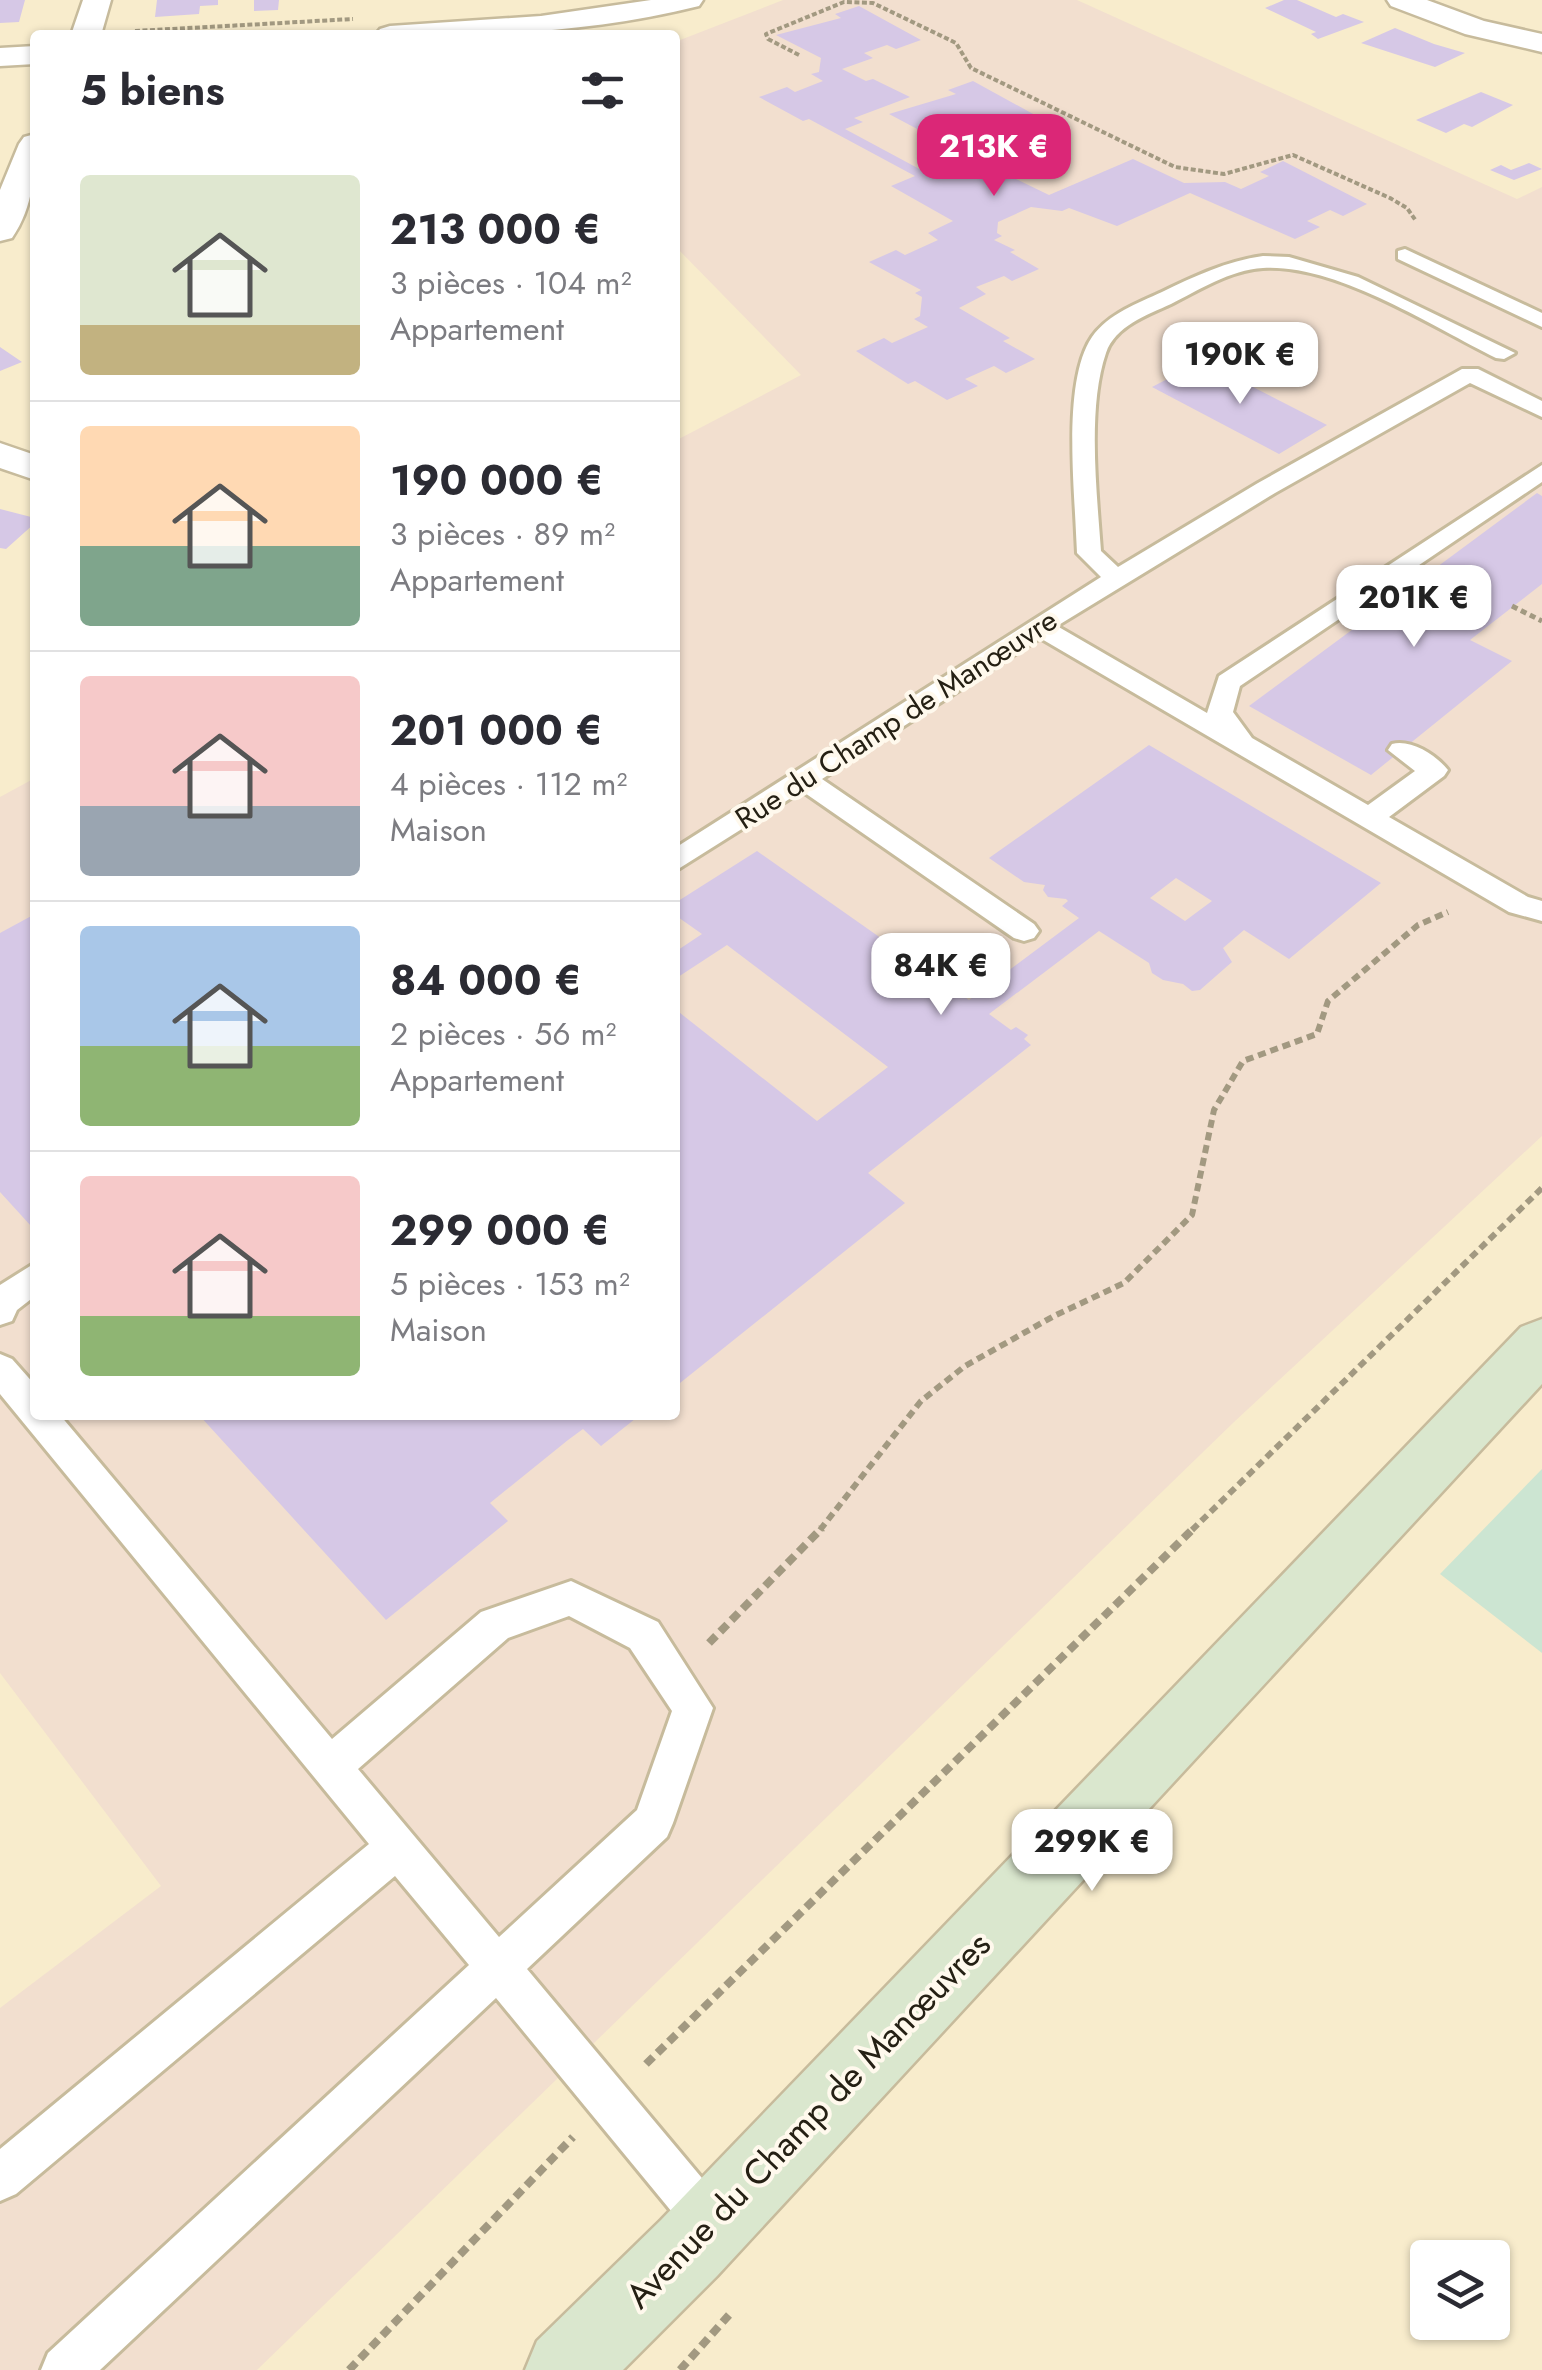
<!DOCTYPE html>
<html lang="fr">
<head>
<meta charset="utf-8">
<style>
  :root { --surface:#fff; --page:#f7f7f7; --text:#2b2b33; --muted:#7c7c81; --line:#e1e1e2; --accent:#db2777 }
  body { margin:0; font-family:Jost,sans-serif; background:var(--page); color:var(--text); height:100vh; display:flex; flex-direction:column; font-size:38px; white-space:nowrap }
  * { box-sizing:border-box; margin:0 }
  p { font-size:32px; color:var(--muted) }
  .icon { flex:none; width:55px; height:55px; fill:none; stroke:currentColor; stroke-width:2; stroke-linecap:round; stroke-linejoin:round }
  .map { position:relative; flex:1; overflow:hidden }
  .drawer { position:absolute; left:30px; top:30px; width:650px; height:1390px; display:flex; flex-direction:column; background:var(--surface); border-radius:10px; box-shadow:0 2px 8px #0004 }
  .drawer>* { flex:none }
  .fabs { position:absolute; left:1410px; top:2240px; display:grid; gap:20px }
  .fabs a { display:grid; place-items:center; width:100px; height:100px; border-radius:10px; background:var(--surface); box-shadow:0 2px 8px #0004; font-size:50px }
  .price { position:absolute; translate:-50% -85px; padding:0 22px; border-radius:20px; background:#fff; color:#222; font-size:32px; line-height:65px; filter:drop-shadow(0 2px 5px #0008) }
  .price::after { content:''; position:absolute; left:50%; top:60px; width:30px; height:22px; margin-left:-15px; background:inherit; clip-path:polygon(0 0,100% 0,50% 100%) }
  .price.on { background:var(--accent); color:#fff }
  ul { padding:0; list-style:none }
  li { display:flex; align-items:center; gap:30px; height:250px; padding:0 50px }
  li+li { border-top:2px solid var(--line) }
  li span { display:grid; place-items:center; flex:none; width:280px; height:200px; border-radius:10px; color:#555 }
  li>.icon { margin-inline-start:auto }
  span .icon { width:120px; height:120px; fill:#fffc; stroke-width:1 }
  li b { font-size:42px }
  h2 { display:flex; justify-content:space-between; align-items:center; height:120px; padding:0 50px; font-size:42px }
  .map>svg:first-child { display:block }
  .education { fill:#f2dfcf }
  .green { fill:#cce5d2 }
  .building { fill:#d6c8e6; fill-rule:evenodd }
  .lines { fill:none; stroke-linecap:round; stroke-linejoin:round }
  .lane-casing { stroke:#c7bb9c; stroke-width:6 }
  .street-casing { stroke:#c7bb9c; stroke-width:5 }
  .secondary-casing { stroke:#c7bb9c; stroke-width:5 }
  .path-far3 { stroke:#a29981; stroke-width:4; stroke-dasharray:5 2.5; stroke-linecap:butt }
  .path-far2 { stroke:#a29981; stroke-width:5; stroke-dasharray:6 4; stroke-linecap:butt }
  .path-far1 { stroke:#a29981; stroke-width:6; stroke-dasharray:8 5; stroke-linecap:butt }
  .path { stroke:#a29981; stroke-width:8; stroke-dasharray:10 6; stroke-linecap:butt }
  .lane { fill:#fff; fill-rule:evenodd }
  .street { fill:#fff; fill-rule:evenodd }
  .secondary { fill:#dae7ce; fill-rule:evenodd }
  .labels { text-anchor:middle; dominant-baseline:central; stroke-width:8; stroke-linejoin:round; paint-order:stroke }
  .street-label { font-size:30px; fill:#252014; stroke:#fff9ed }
  .near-street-label { font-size:35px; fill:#252014; stroke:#fff9ed }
</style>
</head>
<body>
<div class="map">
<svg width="1542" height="2370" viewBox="0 0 1542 2370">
  <rect width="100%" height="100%" fill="#f8eccc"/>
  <path class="education" d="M783,0H1077L1517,199L1542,187V1136L1234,1422L257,2370H0V2008L161,1886L0,1673V797L35,778V1415H675V441L801,375L675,246V42Z"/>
  <path class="green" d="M1542,1469V1653L1440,1574Z"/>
  <path class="building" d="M0,0H25L19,22L0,23Z
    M157,0H218V5L200,6L199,14L155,17Z
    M254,0H279L278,10L254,11Z
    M1284,0H1297L1336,17L1343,14L1364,22L1318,39L1311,34L1316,32L1265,8Z
    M859,6L921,40L896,49L887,45L864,53L873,58L842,69L866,81L873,79L910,97L854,118L863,122L845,129L925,172L943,164L929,157L931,143L938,140L889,114L956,94L948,90L973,81L1044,120L1018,130L1007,125L985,134L996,139L970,149L1022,176L1016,179L1049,195L1133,159L1184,183L1225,182L1241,189L1269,176L1260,172L1283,161L1367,204L1343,216L1330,210L1307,221L1320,227L1295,239L1190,193L1117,226L1069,208L1062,211L1031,207L998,222L997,233L1002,236L994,240L1015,250L1010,252L1039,269L1012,281L1004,276L976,287L986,294L959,308L1010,338L1003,341L1035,359L1006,373L994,366L965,379L978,386L947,400L915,381L908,384L856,351L884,338L892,343L928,327L914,319L920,316L922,297L915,293L921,290L869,262L896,250L905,255L938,240L928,233L953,221L891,186L915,176L809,119L803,121L759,97L787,87L795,92L823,81L811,74L819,72L821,58L776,35L841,18L835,14Z
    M1395,28L1434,44L1465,53L1435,67L1361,43Z
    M1481,92L1513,105L1472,127L1464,124L1446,133L1416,120Z
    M1529,163L1542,169L1514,180L1490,170L1501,165L1511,170Z
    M0,347L22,362L0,371Z
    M1202,361L1327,425L1279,454L1152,387Z
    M1537,493L1542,496V584L1470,640L1512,661L1371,775L1249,706Z
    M0,509L35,518V523L6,549L0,548Z
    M1149,745L1381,883L1289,959L1244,930L1223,948L1232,962L1200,990L1192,991L1183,984L1163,980L1152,973L1149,963L1099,931L989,1014L1011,1030L1016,1027L1028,1035L1024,1039L1031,1045L868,1173L905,1203L675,1387V1009L817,1121L888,1067L727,945L675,979V952L702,934L675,915V903L757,851L969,1000L1079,918L1062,906L1068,901L1066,899L1048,897L1043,890L1045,885L1024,882L989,858ZM1176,878L1212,901L1185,921L1150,898Z
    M35,914V1224L31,1226L0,1192V933Z
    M199,1415H640L601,1446L583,1429L568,1440L490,1503L508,1521L386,1620Z"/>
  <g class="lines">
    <defs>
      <path id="lane" d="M1405,249L1542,313V327L1398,259V251Z
        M1263,256L1289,257L1358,277L1515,353L1504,359L1496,358C1431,326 1337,264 1263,268C1230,270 1199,290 1171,304C1147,315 1115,326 1106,353C1087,408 1097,494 1101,551L1118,567L1258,483L1462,369H1478L1542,401V417L1470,383L1275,493L1057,626L1207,713L1219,676L1542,465V482L1240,686L1233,712L1252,738L1368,805L1415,771L1388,750L1392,744C1411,739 1436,755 1448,770L1444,776L1389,817L1528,897L1542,901V921L1509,912L1040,638L822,779L1034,924L1039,931L1034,938L1024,941L1014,938L802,791L675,871V848L1101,577L1077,553L1076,533C1074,483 1063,379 1092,337C1108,314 1138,303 1162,292C1195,276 1227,261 1263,256Z
        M35,1263V1296L17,1310L12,1321L0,1325V1285Z
        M0,1354L12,1359L35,1385V1415H60L332,1739L481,1612L571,1581L658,1622L713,1708L673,1823L667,1837L527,1969L727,2208L734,2224L727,2240L711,2247L695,2240L496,1998L100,2370H41L48,2353L469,1965L395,1876L16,2194L0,2201V2149L369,1844L0,1394ZM569,1616L630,1648L672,1711L637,1810L499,1937L358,1769L508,1638Z"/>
      <path id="street" d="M83,0H111L101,35H71Z
        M651,0H703L699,6C587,34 489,35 375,35L380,29L390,26L541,16Z
        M1387,0H1427L1484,21L1542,34V52L1465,34L1391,6Z
        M35,46V64L0,66V48Z
        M35,134C35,172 34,206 12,238L0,241V190L19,144L24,137Z
        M0,443L35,455V480L0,468Z"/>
      <path id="secondary" d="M1542,1319V1384L717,2276L623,2370H525L537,2341L661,2220L1521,1327Z"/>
    </defs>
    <use href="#lane" class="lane-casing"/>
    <use href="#street" class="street-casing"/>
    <use href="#secondary" class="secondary-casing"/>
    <path class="path-far3" d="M135,31L353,19
      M799,55L768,39L766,34L844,2L873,3L956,43L971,68L1175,167L1224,174L1293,155L1390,198L1407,208L1416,221"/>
    <path class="path-far2" d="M1512,606L1542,621"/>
    <path class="path-far1" d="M820,1530L921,1401L965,1366L1054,1316L1124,1283L1192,1215L1214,1110L1243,1061L1317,1034L1328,1001L1418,925L1448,912
      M1192,1530L1542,1188"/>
    <path class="path" d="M709,1643L822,1528
      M646,2064L1194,1528
      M349,2370L573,2137
      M680,2370L729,2315"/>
    <use href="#lane" class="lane"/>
    <use href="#street" class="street"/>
    <use href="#secondary" class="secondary"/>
  </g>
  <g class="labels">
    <g class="street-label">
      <text transform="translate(896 719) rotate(-33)">Rue du Champ de Manœuvre</text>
    </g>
    <g class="near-street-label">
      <text transform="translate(808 2120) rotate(-46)">Avenue du Champ de Manœuvres</text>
    </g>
  </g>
</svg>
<div class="fabs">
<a><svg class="icon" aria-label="layers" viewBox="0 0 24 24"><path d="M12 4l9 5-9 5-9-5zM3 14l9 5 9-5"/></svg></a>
</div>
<b class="price on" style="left:994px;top:199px">213K €</b>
<b class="price" style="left:1240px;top:407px">190K €</b>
<b class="price" style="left:1414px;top:650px">201K €</b>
<b class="price" style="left:941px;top:1018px">84K €</b>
<b class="price" style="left:1092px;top:1894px">299K €</b>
<section class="drawer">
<h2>5 biens<svg class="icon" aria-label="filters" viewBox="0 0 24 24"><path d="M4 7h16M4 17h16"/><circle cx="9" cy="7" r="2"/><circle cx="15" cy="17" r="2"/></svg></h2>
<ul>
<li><span style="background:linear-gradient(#dfe7d0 75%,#c2b280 0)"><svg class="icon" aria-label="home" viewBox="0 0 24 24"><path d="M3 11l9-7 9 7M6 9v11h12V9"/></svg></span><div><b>213 000 €</b><p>3 pièces · 104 m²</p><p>Appartement</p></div></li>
<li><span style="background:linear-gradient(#ffd9b3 60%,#7fa58c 0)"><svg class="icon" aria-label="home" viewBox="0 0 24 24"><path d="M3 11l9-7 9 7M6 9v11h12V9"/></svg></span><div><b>190 000 €</b><p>3 pièces · 89 m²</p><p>Appartement</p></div></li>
<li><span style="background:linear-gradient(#f6c9c9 65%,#9aa5b1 0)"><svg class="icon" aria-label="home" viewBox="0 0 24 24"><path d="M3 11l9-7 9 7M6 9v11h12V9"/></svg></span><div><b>201 000 €</b><p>4 pièces · 112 m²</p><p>Maison</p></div></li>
<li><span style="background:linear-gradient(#a9c7e8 60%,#8fb573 0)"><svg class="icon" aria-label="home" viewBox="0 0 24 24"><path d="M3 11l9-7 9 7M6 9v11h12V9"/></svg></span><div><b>84 000 €</b><p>2 pièces · 56 m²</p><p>Appartement</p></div></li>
<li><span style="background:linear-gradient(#f6c9c9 70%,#8fb573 0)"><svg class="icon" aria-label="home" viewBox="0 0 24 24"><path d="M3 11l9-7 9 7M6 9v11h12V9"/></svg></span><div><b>299 000 €</b><p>5 pièces · 153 m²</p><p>Maison</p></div></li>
</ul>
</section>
</div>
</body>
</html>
